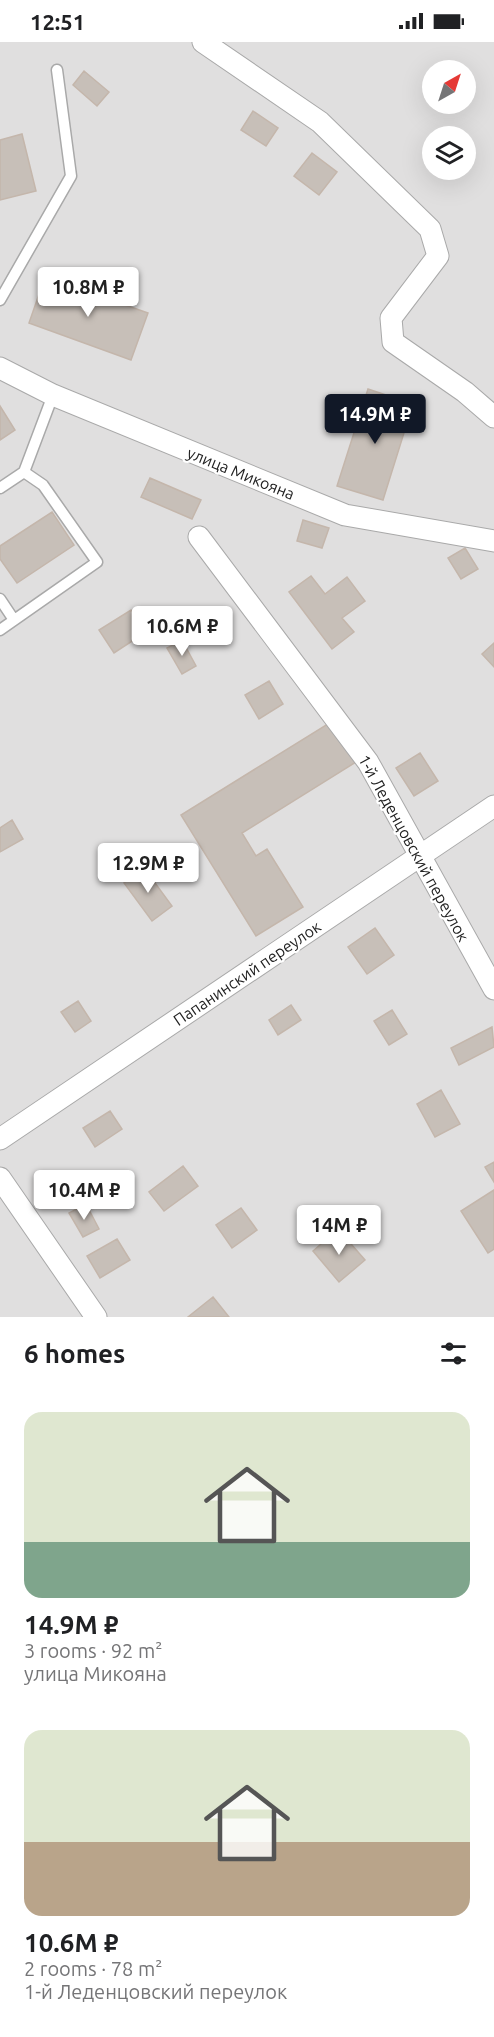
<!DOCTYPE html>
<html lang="en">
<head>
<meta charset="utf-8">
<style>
  :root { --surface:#fff; --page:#f2f2f2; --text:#202124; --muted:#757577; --accent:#111827 }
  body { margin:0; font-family:Ubuntu,sans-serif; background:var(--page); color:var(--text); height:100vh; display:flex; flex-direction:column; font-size:22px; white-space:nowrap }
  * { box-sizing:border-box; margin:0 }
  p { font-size:20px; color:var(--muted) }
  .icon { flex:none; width:33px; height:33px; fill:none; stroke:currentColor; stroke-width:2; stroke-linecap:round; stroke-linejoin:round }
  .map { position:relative; height:1275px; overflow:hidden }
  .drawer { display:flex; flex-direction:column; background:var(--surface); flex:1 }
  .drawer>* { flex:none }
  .needle { width:39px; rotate:39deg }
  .controls { position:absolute; left:422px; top:18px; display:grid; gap:12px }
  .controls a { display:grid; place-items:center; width:54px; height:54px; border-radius:50%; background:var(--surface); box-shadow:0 6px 24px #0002; font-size:30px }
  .price { position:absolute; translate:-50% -51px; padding:0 14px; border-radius:6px; background:#fff; color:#222; font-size:20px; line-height:39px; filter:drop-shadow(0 2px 3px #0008) }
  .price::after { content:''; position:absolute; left:50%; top:36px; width:18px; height:14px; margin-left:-9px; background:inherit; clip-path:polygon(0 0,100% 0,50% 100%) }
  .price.current { background:var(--accent); color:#fff }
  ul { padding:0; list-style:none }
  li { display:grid; align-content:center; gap:12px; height:318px; padding:0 24px }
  li span { display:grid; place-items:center; height:186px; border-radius:18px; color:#555 }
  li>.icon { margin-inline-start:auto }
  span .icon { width:108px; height:108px; fill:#fffc; stroke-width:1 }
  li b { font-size:26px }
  h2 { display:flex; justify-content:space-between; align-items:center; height:72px; padding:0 24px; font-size:26px }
  .status { display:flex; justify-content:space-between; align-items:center; height:42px; padding:0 30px; background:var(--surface); direction:ltr }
  .status svg { height:16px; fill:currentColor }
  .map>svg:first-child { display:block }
  .residential { fill:#e0dfdf; fill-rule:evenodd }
  .building { fill:#c7bfb8; stroke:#c4b6ab; stroke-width:1.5 }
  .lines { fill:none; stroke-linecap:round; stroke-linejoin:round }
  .lane-casing { stroke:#a9a9a9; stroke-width:13 }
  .street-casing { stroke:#a9a9a9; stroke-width:23 }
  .lane { stroke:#fff; stroke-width:10 }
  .street { stroke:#fff; stroke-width:21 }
  .labels { text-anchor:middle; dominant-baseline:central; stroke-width:4.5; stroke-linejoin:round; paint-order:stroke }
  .street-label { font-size:16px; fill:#222; stroke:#fff }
</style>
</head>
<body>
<div class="status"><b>12:51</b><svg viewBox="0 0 49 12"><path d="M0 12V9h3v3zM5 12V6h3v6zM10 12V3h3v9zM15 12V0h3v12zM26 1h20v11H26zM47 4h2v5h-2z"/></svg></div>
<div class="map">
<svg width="494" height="1275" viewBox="0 0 494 1275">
  <rect width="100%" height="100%" fill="#f2efe9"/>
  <path class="residential" d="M0,0H494V1275H0ZM432,28H465V62H432ZM432,94H465V128H432Z"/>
  <path class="building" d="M84,29L109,50L97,64L73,43Z
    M253,69L278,86L266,104L241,88Z
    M22,92L36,149L0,158V98Z
    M312,111L337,130L319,153L294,134Z
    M45,235L148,271L131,318L29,281Z
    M368,347L413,362L383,458L337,444Z
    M0,364L15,388L0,398Z
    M150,436L201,458L192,477L141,455Z
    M52,470L74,503L17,541L0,517V504Z
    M303,478L329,486L322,506L297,499Z
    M465,506L478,527L461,537L448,516Z
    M311,534L325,552L347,535L365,559L342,576L354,590L332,607L289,550Z
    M131,568L146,590L114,611L99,588Z
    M182,598L196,624L182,632L167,606Z
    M494,601V625L482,612Z
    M269,639L283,662L259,677L245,653Z
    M331,680L356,720L242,791L256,814L267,807L303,865L256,894L181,773Z
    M420,711L438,739L414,754L396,726Z
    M12,778L23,797L0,810V786Z
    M144,826L172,864L152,879L124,841Z
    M375,886L394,913L367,932L348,905Z
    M78,959L91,979L75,990L61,970Z
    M291,963L301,978L278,993L269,978Z
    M392,968L407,992L389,1003L374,979Z
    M492,985L494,1005L459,1023L451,1006Z
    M441,1048L460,1082L435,1095L417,1062Z
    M110,1069L122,1087L95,1105L83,1086Z
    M494,1120V1140L485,1125Z
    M183,1124L198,1144L164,1169L149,1150Z
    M494,1148V1207L488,1211L461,1169Z
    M86,1162L99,1187L83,1195L69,1171Z
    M241,1166L257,1188L232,1206L216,1183Z
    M338,1187L365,1218L339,1240L313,1209Z
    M117,1197L130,1218L100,1236L87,1214Z
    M213,1255L229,1275H188Z"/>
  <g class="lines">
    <defs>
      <path id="lane" d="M0,258L71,134L57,28
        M0,446L24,430
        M0,557L14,578
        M0,588L97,520L43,443L24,430L53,353"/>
      <path id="street" d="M203,0L320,80L430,187L438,214L391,276L393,300L465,350L494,375
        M0,326L53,353L345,473L494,499
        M199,495L368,720L494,947
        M0,1097L494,764
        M0,1136L96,1275"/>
    </defs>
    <use href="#lane" class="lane-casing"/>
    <use href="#street" class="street-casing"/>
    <use href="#lane" class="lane"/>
    <use href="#street" class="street"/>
  </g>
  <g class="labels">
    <g class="street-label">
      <text transform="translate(241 431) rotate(22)">улица Микояна</text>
      <text transform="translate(414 806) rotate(61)">1-й Леденцовский переулок</text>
      <text transform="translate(247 931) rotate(-34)">Папанинский переулок</text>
    </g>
  </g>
</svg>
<div class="controls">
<a><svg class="needle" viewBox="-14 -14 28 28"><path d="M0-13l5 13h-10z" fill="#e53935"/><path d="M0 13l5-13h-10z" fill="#757577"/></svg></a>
<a><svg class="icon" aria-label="layers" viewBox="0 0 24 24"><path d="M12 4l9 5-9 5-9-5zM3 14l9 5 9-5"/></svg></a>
</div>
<b class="price" style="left:88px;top:276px">10.8M ₽</b>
<b class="price current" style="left:375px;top:403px">14.9M ₽</b>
<b class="price" style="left:182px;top:615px">10.6M ₽</b>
<b class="price" style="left:148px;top:852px">12.9M ₽</b>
<b class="price" style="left:84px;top:1179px">10.4M ₽</b>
<b class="price" style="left:339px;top:1214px">14M ₽</b>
</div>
<section class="drawer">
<h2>6 homes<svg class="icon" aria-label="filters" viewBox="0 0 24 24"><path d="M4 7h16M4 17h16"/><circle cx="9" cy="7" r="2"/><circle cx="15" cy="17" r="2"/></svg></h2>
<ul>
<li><span style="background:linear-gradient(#dfe7d0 70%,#7fa58c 0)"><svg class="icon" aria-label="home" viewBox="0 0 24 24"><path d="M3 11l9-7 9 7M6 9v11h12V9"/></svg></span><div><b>14.9M ₽</b><p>3 rooms · 92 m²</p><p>улица Микояна</p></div></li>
<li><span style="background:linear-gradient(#dfe7d0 60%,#b9a48a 0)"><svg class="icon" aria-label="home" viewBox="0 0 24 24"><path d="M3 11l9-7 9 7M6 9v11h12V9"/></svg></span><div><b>10.6M ₽</b><p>2 rooms · 78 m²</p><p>1-й Леденцовский переулок</p></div></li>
</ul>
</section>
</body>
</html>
